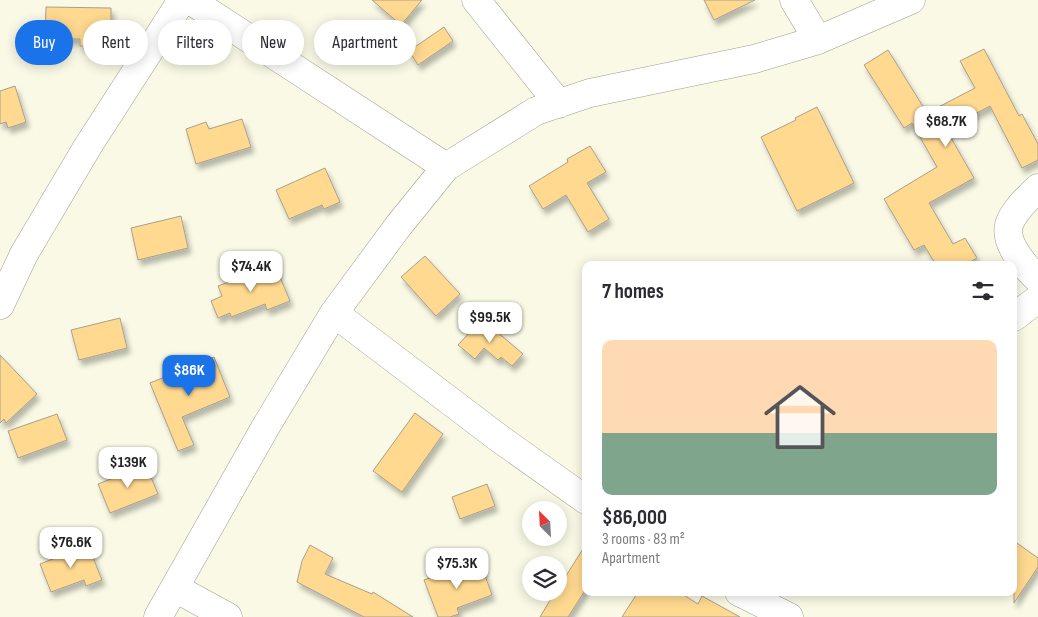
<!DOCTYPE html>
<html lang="en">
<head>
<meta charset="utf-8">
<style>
  :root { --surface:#fff; --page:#f2f2f3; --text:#2b2b33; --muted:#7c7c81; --accent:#1a73e8 }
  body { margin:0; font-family:"Sofia Sans Condensed",sans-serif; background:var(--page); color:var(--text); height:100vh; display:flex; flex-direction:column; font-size:19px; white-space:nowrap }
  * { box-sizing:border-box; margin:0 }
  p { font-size:16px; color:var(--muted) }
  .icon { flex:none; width:28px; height:28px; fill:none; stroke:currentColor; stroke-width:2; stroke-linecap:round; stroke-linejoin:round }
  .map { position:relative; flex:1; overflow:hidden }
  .sheet { position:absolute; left:582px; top:261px; width:435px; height:335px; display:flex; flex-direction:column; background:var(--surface); border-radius:10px; box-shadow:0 2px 12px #0003 }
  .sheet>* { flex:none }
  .guide { position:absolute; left:15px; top:20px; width:475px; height:45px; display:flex; gap:10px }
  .needle { width:32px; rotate:336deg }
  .fabs { position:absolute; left:522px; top:501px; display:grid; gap:10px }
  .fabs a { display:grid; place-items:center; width:45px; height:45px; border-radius:50%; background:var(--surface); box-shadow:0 2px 12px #0003; font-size:25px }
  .price { position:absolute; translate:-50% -42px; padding:0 11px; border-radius:10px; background:#fff; color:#222; font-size:16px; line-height:32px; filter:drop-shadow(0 1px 2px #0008) }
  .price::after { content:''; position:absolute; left:50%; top:30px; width:15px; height:11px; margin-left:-8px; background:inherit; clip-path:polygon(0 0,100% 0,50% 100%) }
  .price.selected { background:var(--accent); color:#fff }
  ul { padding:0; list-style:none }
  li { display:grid; align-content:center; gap:10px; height:265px; padding:0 20px }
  li span { display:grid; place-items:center; height:155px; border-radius:10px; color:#555 }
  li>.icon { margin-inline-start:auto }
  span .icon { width:90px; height:90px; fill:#fffc; stroke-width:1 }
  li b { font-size:21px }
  h2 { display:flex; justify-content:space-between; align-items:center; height:60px; padding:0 20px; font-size:21px }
  .tag { padding:0 18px; border-radius:22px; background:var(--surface); box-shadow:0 2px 12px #0003; font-size:18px; line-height:45px }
  .tag.selected { background:var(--accent); color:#fff }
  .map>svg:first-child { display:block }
  .building { fill:#ffd990; stroke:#a99f8e; filter:url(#shadow) }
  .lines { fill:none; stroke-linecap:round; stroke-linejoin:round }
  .minor-casing { stroke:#9e9e8c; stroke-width:29 }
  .minor { stroke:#fff; stroke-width:28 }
</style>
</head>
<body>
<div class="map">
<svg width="1038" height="617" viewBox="0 0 1038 617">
  <defs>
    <filter id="shadow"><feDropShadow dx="3" dy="5.5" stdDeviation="2.5" flood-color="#0004"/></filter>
  </defs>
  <rect width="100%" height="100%" fill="#f9f9e5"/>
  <path class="building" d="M372,0H422L401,25Z
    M704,0H755L714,20Z
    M46,7L111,8V46H80V39H45Z
    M444,27L453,41L418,65L409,51Z
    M984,49L1019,116L1022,114L1038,144V160L1022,168L990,106L946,129L974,178L929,203L953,244L965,238L977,258L965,265H936L924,245L914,250L884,199L937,167L912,123L904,128L864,65L888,50L927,113L975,88L960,61Z
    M15,86L26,122L8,128L6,122L0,124V91Z
    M817,107L854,183L797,211L761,137L796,120L795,118Z
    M242,119L251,147L196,164L186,129L206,122L209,129Z
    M590,146L606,172L587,183L609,219L588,232L566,195L543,209L529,186L568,162L567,159Z
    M325,168L340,202L324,209L322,205L289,219L276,190Z
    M181,216L188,248L138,260L131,228Z
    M425,256L460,294L436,316L401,277Z
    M275,265L290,301L267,310L265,304L231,317L230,313L218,318L211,301L222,296L218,286Z
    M120,318L127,348L79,360L71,330Z
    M482,319L523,354L512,366L501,357L498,360L484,348L475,359L458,345Z
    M0,355L37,394L6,423L4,419L0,423Z
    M214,357L230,397L182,417L194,445L178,451L150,383Z
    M415,413L443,434L402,492L373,471Z
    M57,414L67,440L18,458L8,431Z
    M146,465L158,494L110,513L98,484Z
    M487,484L495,506L460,519L452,497Z
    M1014,541L1038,558V567L1014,603Z
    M586,544V589L568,617H540L555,592H559V587Z
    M88,545L102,580L86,586L84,580L51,592L40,564Z
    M310,545L333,558L325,574L372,594L373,592L413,617H364L297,582L302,561Z
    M481,564L492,595L457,608L459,614L450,617H438L424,580L454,569L456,574Z
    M638,592H679L698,604L702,596L740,617H622Z"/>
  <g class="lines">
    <defs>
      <path id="minor" d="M190,0L446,167
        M476,0L559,104
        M794,0L818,40
        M1038,188C1028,198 1013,211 1009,225C1004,244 1026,268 1038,279
        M0,305L24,254L88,146L182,0
        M334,313L500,439L586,500
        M1014,317L1038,299
        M175,588L228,617
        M739,592L789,617
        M158,617L265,428L334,313L399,225L446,167L536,111L590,93L754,59L818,40L911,0"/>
    </defs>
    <use href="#minor" class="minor-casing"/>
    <use href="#minor" class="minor"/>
  </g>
</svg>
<div class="fabs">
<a><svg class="needle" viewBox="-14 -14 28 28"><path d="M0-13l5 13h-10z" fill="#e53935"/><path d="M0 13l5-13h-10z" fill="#7c7c81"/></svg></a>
<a><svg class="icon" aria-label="layers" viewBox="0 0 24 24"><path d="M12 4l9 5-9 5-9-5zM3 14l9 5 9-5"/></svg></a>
</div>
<b class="price" style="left:946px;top:148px">$68.7K</b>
<b class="price" style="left:251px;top:293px">$74.4K</b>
<b class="price" style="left:490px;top:344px">$99.5K</b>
<b class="price selected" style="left:189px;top:397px">$86K</b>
<b class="price" style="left:128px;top:489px">$139K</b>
<b class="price" style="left:71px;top:569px">$76.6K</b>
<b class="price" style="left:457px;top:590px">$75.3K</b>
<div class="guide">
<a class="tag selected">Buy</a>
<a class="tag">Rent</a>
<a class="tag">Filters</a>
<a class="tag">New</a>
<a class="tag">Apartment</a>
</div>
<section class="sheet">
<h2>7 homes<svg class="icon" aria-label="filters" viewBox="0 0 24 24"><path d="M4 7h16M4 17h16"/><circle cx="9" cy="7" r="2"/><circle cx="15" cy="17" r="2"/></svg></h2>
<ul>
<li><span style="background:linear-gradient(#ffd9b3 60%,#7fa58c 0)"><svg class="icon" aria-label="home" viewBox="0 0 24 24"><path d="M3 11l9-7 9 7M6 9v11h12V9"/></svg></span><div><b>$86,000</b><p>3 rooms · 83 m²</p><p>Apartment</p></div></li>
</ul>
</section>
</div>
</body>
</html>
